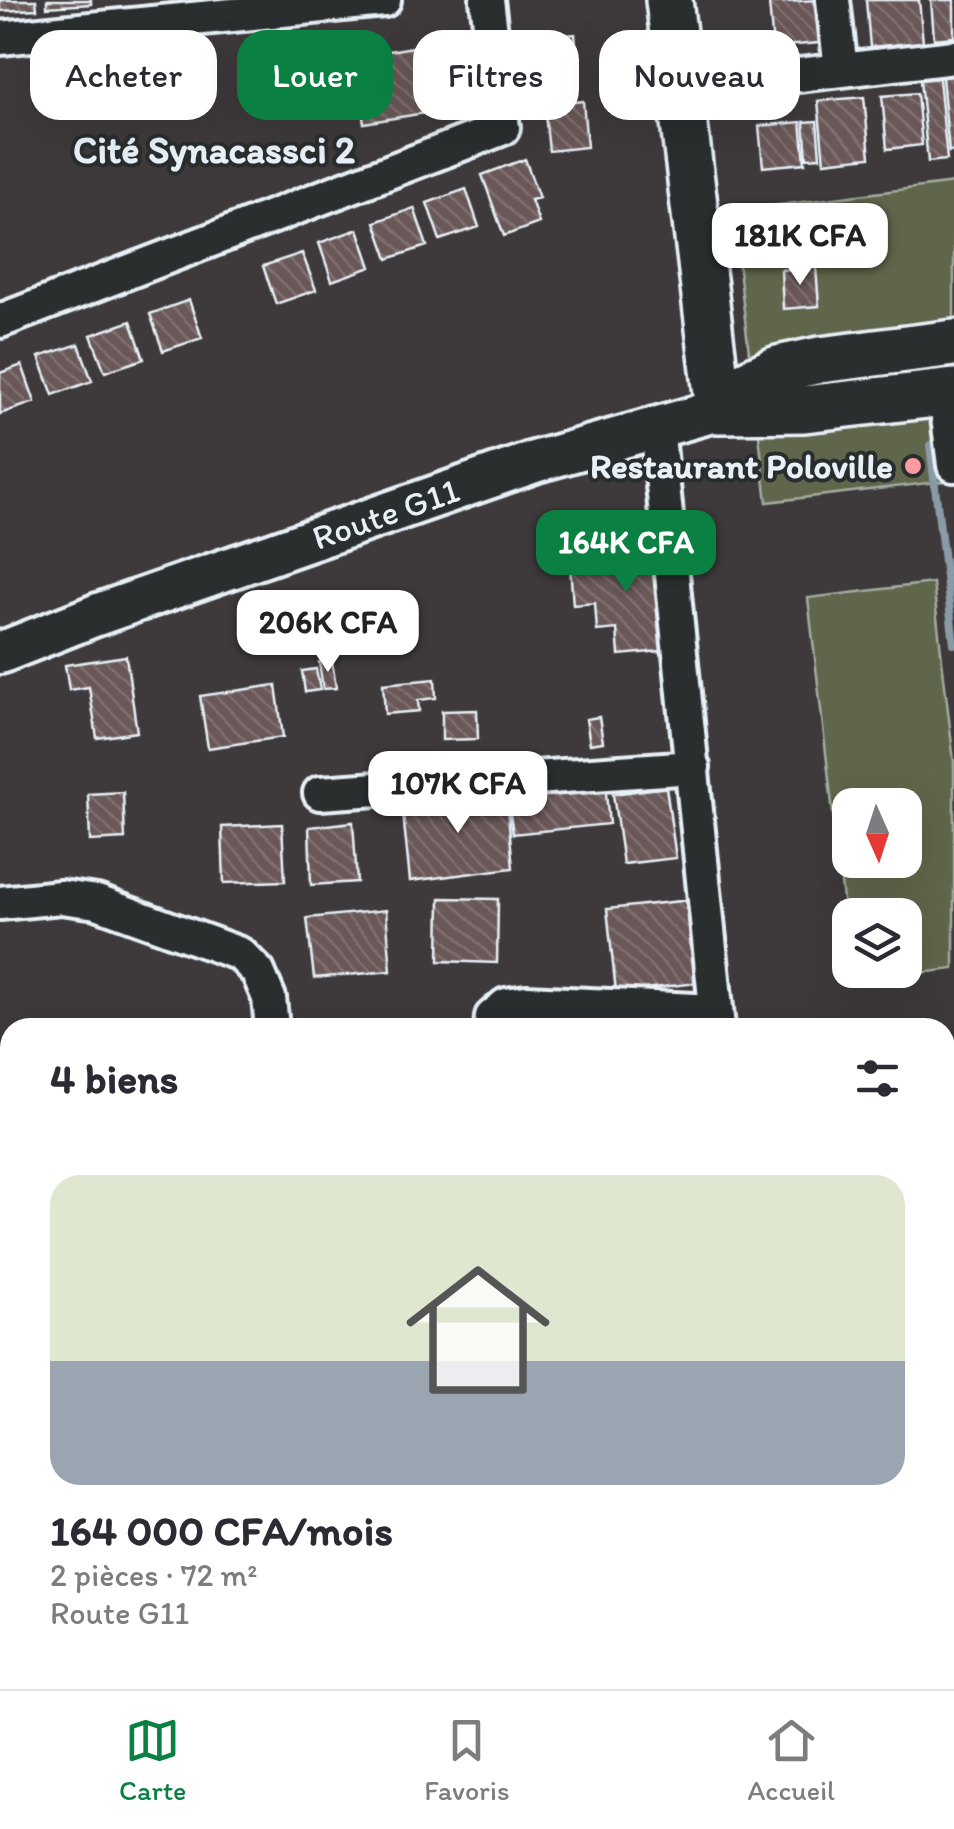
<!DOCTYPE html>
<html lang="fr">
<head>
<meta charset="utf-8">
<style>
  :root { --surface:#fff; --page:#f7f7f7; --text:#2b2b33; --muted:#7c7c81; --line:#e1e1e2; --accent:#0b8043 }
  body { margin:0; font-family:Itim,sans-serif; background:var(--page); color:var(--text); height:100vh; display:flex; flex-direction:column; font-size:38px; white-space:nowrap }
  * { box-sizing:border-box; margin:0 }
  p { font-size:32px; color:var(--muted) }
  .icon { flex:none; width:55px; height:55px; fill:none; stroke:currentColor; stroke-width:2; stroke-linecap:round; stroke-linejoin:round }
  .map { position:relative; flex:1; overflow:hidden }
  .drawer { position:absolute; left:0px; top:1018px; width:955px; height:672px; display:flex; flex-direction:column; background:var(--surface); border-radius:30px 30px 0 0; box-shadow:0 10px 40px #0002 }
  .drawer>* { flex:none }
  .top-card { position:absolute; left:30px; top:30px; width:895px; height:90px; display:flex; gap:20px }
  .needle { width:65px; rotate:177deg }
  .buttons { position:absolute; left:832px; top:788px; display:grid; gap:20px }
  .buttons a { display:grid; place-items:center; width:90px; height:90px; border-radius:20px; background:var(--surface); box-shadow:0 10px 40px #0002; font-size:50px }
  .price { position:absolute; translate:-50% -85px; padding:0 22px; border-radius:20px; background:#fff; color:#222; font-size:32px; line-height:65px; filter:drop-shadow(0 2px 5px #0008) }
  .price::after { content:''; position:absolute; left:50%; top:60px; width:30px; height:22px; margin-left:-15px; background:inherit; clip-path:polygon(0 0,100% 0,50% 100%) }
  .price.current { background:var(--accent); color:#fff }
  ul { padding:0; list-style:none }
  li { display:grid; align-content:center; gap:20px; height:530px; padding:0 50px }
  li span { display:grid; place-items:center; height:310px; border-radius:30px; color:#555 }
  li>.icon { margin-inline-start:auto }
  span .icon { width:180px; height:180px; fill:#fffc; stroke-width:1 }
  li b { font-size:42px }
  h2 { display:flex; justify-content:space-between; align-items:center; height:120px; padding:0 50px; font-size:42px }
  .tag { padding:0 35px; border-radius:30px; background:var(--surface); box-shadow:0 10px 40px #0002; font-size:35px; line-height:90px }
  .tag.current { background:var(--accent); color:#fff }
  .tab-bar { display:flex; justify-content:space-around; align-items:center; height:140px; border-top:2px solid var(--line); background:var(--surface); font-size:28px; color:var(--muted) }
  .tab-bar a { display:grid; justify-items:center; gap:5px }
  .tab-bar .current { color:var(--accent) }
  .map>svg:first-child { display:block }
  .green { fill:#60664c; stroke:#a4aca2; stroke-width:2.5; fill-rule:evenodd }
  .lines { fill:none; stroke-linecap:round; stroke-linejoin:round }
  .stream { stroke:#8a9aa6; stroke-width:8 }
  .building { fill:url(#building-back-hatch); stroke:#e8f1f8; stroke-width:2.5 }
  .minor-casing { stroke:#e8f1f8; stroke-width:40 }
  .tertiary-casing { stroke:#e8f1f8; stroke-width:48 }
  .secondary-casing { stroke:#e8f1f8; stroke-width:52 }
  .minor { stroke:#2a2d2e; stroke-width:32 }
  .tertiary { stroke:#2a2d2e; stroke-width:40 }
  .secondary { stroke:#2a2d2e; stroke-width:45 }
  .poi-dot { fill:#ff9aa2; stroke:#2a2d2e; stroke-width:4 }
  .labels { text-anchor:middle; dominant-baseline:central; stroke-width:8; stroke-linejoin:round; paint-order:stroke }
  .poi-label { font-size:35px; font-weight:bold; fill:#e8f1f8; stroke:#2a2d2e; text-anchor:end }
  .street-label { font-size:35px; fill:#e8f1f8; stroke:#2a2d2e }
  .neighbourhood-label { font-size:38px; font-weight:bold; fill:#e8f1f8; stroke:#2a2d2e }
</style>
</head>
<body>
<div class="map">
<svg width="954" height="1689" viewBox="0 0 954 1689">
  <defs>
    <pattern id="building-back-hatch" width="6" height="6" patternUnits="userSpaceOnUse" patternTransform="scale(2.5)"><rect width="6" height="6" fill="#6b5858"/><path d="M-1 5l2 2M0 0l6 6M5-1l2 2" fill="none" stroke="#807071"/></pattern>
  </defs>
  <rect width="100%" height="100%" fill="#3e3a3b"/>
  <filter id="ink" filterUnits="userSpaceOnUse"><feTurbulence type="fractalNoise" baseFrequency=".01" numOctaves="2"/><feDisplacementMap in="SourceGraphic" scale="20" xChannelSelector="R" yChannelSelector="G"/><feConvolveMatrix kernelMatrix="1 2 1 2 8 2 1 2 1" color-interpolation-filters="sRGB"/></filter>
  <g filter="url(#ink)">
    <path class="green" d="M954,183V480L767,502L732,211Z
      M933,583L954,762V969L852,981L851,970H905V915H850V960L808,598ZM905,805V860H850V805Z
      M954,1637V1689H926L931,1680H945V1654Z"/>
    <g class="lines">
      <path class="stream" d="M944,438L930,445L954,644
        M945,1658L949,1641L954,1557
        M938,1689L940,1680"/>
    </g>
    <path class="building" d="M0,0H36L37,9L0,11Z
      M47,0H91V4L47,7Z
      M815,0L819,43L773,47L769,3Z
      M866,0H919L923,42L870,47Z
      M931,0H954V37L934,39Z
      M575,34L579,79L541,83L536,38Z
      M431,44L443,110L364,123L353,57Z
      M954,76V151L949,152L942,77Z
      M939,78L947,160L928,162L920,80Z
      M917,93L922,145L887,149L882,96Z
      M864,97L870,157L824,162L818,101Z
      M583,101L587,147L549,151L544,105Z
      M817,121L820,157L807,158L804,122Z
      M801,122L805,163L763,167L759,126Z
      M525,159L539,198L531,200L539,223L504,236L482,175Z
      M466,189L479,227L440,240L427,203Z
      M414,208L427,246L388,259L375,222Z
      M836,228L839,263L819,264L816,230Z
      M358,229L371,267L332,281L319,243Z
      M302,253L316,290L276,304L263,266Z
      M816,267L819,306L783,309L781,270Z
      M189,300L202,338L163,351L150,314Z
      M131,321L144,359L105,372L91,335Z
      M79,344L92,381L53,395L39,357Z
      M22,365L35,402L0,414V373Z
      M662,545L672,650L619,655L617,629L597,631L595,603L573,605L569,553Z
      M126,656L137,732L97,738L89,687L69,690L65,665Z
      M332,660L336,688L323,689L319,662Z
      M316,669L320,690L305,692L302,671Z
      M435,679L436,698L418,700L419,711L385,714L383,684Z
      M276,685L283,737L208,748L200,696Z
      M477,710L478,739L442,740V711Z
      M599,717L603,742L590,744L586,719Z
      M605,783L609,824L513,834L507,792Z
      M666,787L676,858L623,864L613,794Z
      M123,792L125,839L90,841L88,794Z
      M506,792L513,868L410,881L402,804Z
      M353,822L357,882L311,885L309,827Z
      M282,824L285,881L224,883L222,827Z
      M440,898L498,899L497,963L439,961Z
      M690,900L698,983L616,992L607,909Z
      M386,910L391,971L314,978L307,918Z
      M0,1411L8,1413L0,1446Z"/>
    <g class="lines">
      <defs>
        <path id="minor" d="M833,0L841,70
          M0,38L384,0
          M756,80L954,57
          M0,321L503,128L487,0
          M945,393L954,465
          M657,426L718,1028
          M320,793L693,767
          M0,903L61,897L97,902L240,954L258,972L269,998L272,1028
          M491,1028L492,1017L506,1005L526,1002L716,1011
          M945,1199L954,1198
          M0,1316L10,1319
          M945,1323L954,1322
          M337,1680L338,1689
          M632,1680L633,1689
          M57,1689L61,1680"/>
        <g id="tertiary">
          <path id="s1" d="M0,653L96,615L534,462L719,410"/>
        </g>
        <path id="secondary" d="M669,0L719,410
          M719,410L745,384L778,369L820,360L954,343
          M719,410L804,409L954,392"/>
      </defs>
      <use href="#minor" class="minor-casing"/>
      <use href="#tertiary" class="tertiary-casing"/>
      <use href="#secondary" class="secondary-casing"/>
      <use href="#minor" class="minor"/>
      <use href="#tertiary" class="tertiary"/>
      <use href="#secondary" class="secondary"/>
    </g>
  </g>
  <circle class="poi-dot" cx="913" cy="466" r="10"/>
  <g class="labels">
    <g class="poi-label">
      <text x="893" y="466">Restaurant Poloville</text>
    </g>
    <g class="street-label">
      <text stroke="none"><textPath href="#s1" startOffset="410">Route G11</textPath></text>
    </g>
    <g class="neighbourhood-label">
      <text x="214" y="150">Cité Synacassci 2</text>
    </g>
  </g>
</svg>
<div class="buttons">
<a><svg class="needle" viewBox="-14 -14 28 28"><path d="M0-13l5 13h-10z" fill="#e53935"/><path d="M0 13l5-13h-10z" fill="#7c7c81"/></svg></a>
<a><svg class="icon" aria-label="layers" viewBox="0 0 24 24"><path d="M12 4l9 5-9 5-9-5zM3 14l9 5 9-5"/></svg></a>
</div>
<b class="price" style="left:800px;top:288px">181K CFA</b>
<b class="price current" style="left:626px;top:595px">164K CFA</b>
<b class="price" style="left:328px;top:675px">206K CFA</b>
<b class="price" style="left:458px;top:836px">107K CFA</b>
<div class="top-card">
<a class="tag">Acheter</a>
<a class="tag current">Louer</a>
<a class="tag">Filtres</a>
<a class="tag">Nouveau</a>
</div>
<section class="drawer">
<h2>4 biens<svg class="icon" aria-label="filters" viewBox="0 0 24 24"><path d="M4 7h16M4 17h16"/><circle cx="9" cy="7" r="2"/><circle cx="15" cy="17" r="2"/></svg></h2>
<ul>
<li><span style="background:linear-gradient(#dfe7d0 60%,#9aa5b1 0)"><svg class="icon" aria-label="home" viewBox="0 0 24 24"><path d="M3 11l9-7 9 7M6 9v11h12V9"/></svg></span><div><b>164 000 CFA/mois</b><p>2 pièces · 72 m²</p><p>Route G11</p></div></li>
</ul>
</section>
</div>
<nav class="tab-bar">
<a class="current"><svg class="icon" aria-label="map" viewBox="0 0 24 24"><path d="M3 6l6-2 6 2 6-2v14l-6 2-6-2-6 2zM9 4v14M15 6v14"/></svg>Carte</a>
<a><svg class="icon" aria-label="saved" viewBox="0 0 24 24"><path d="M7 4h10v16l-5-4-5 4z"/></svg>Favoris</a>
<a><svg class="icon" aria-label="home" viewBox="0 0 24 24"><path d="M3 11l9-7 9 7M6 9v11h12V9"/></svg>Accueil</a>
</nav>
</body>
</html>
